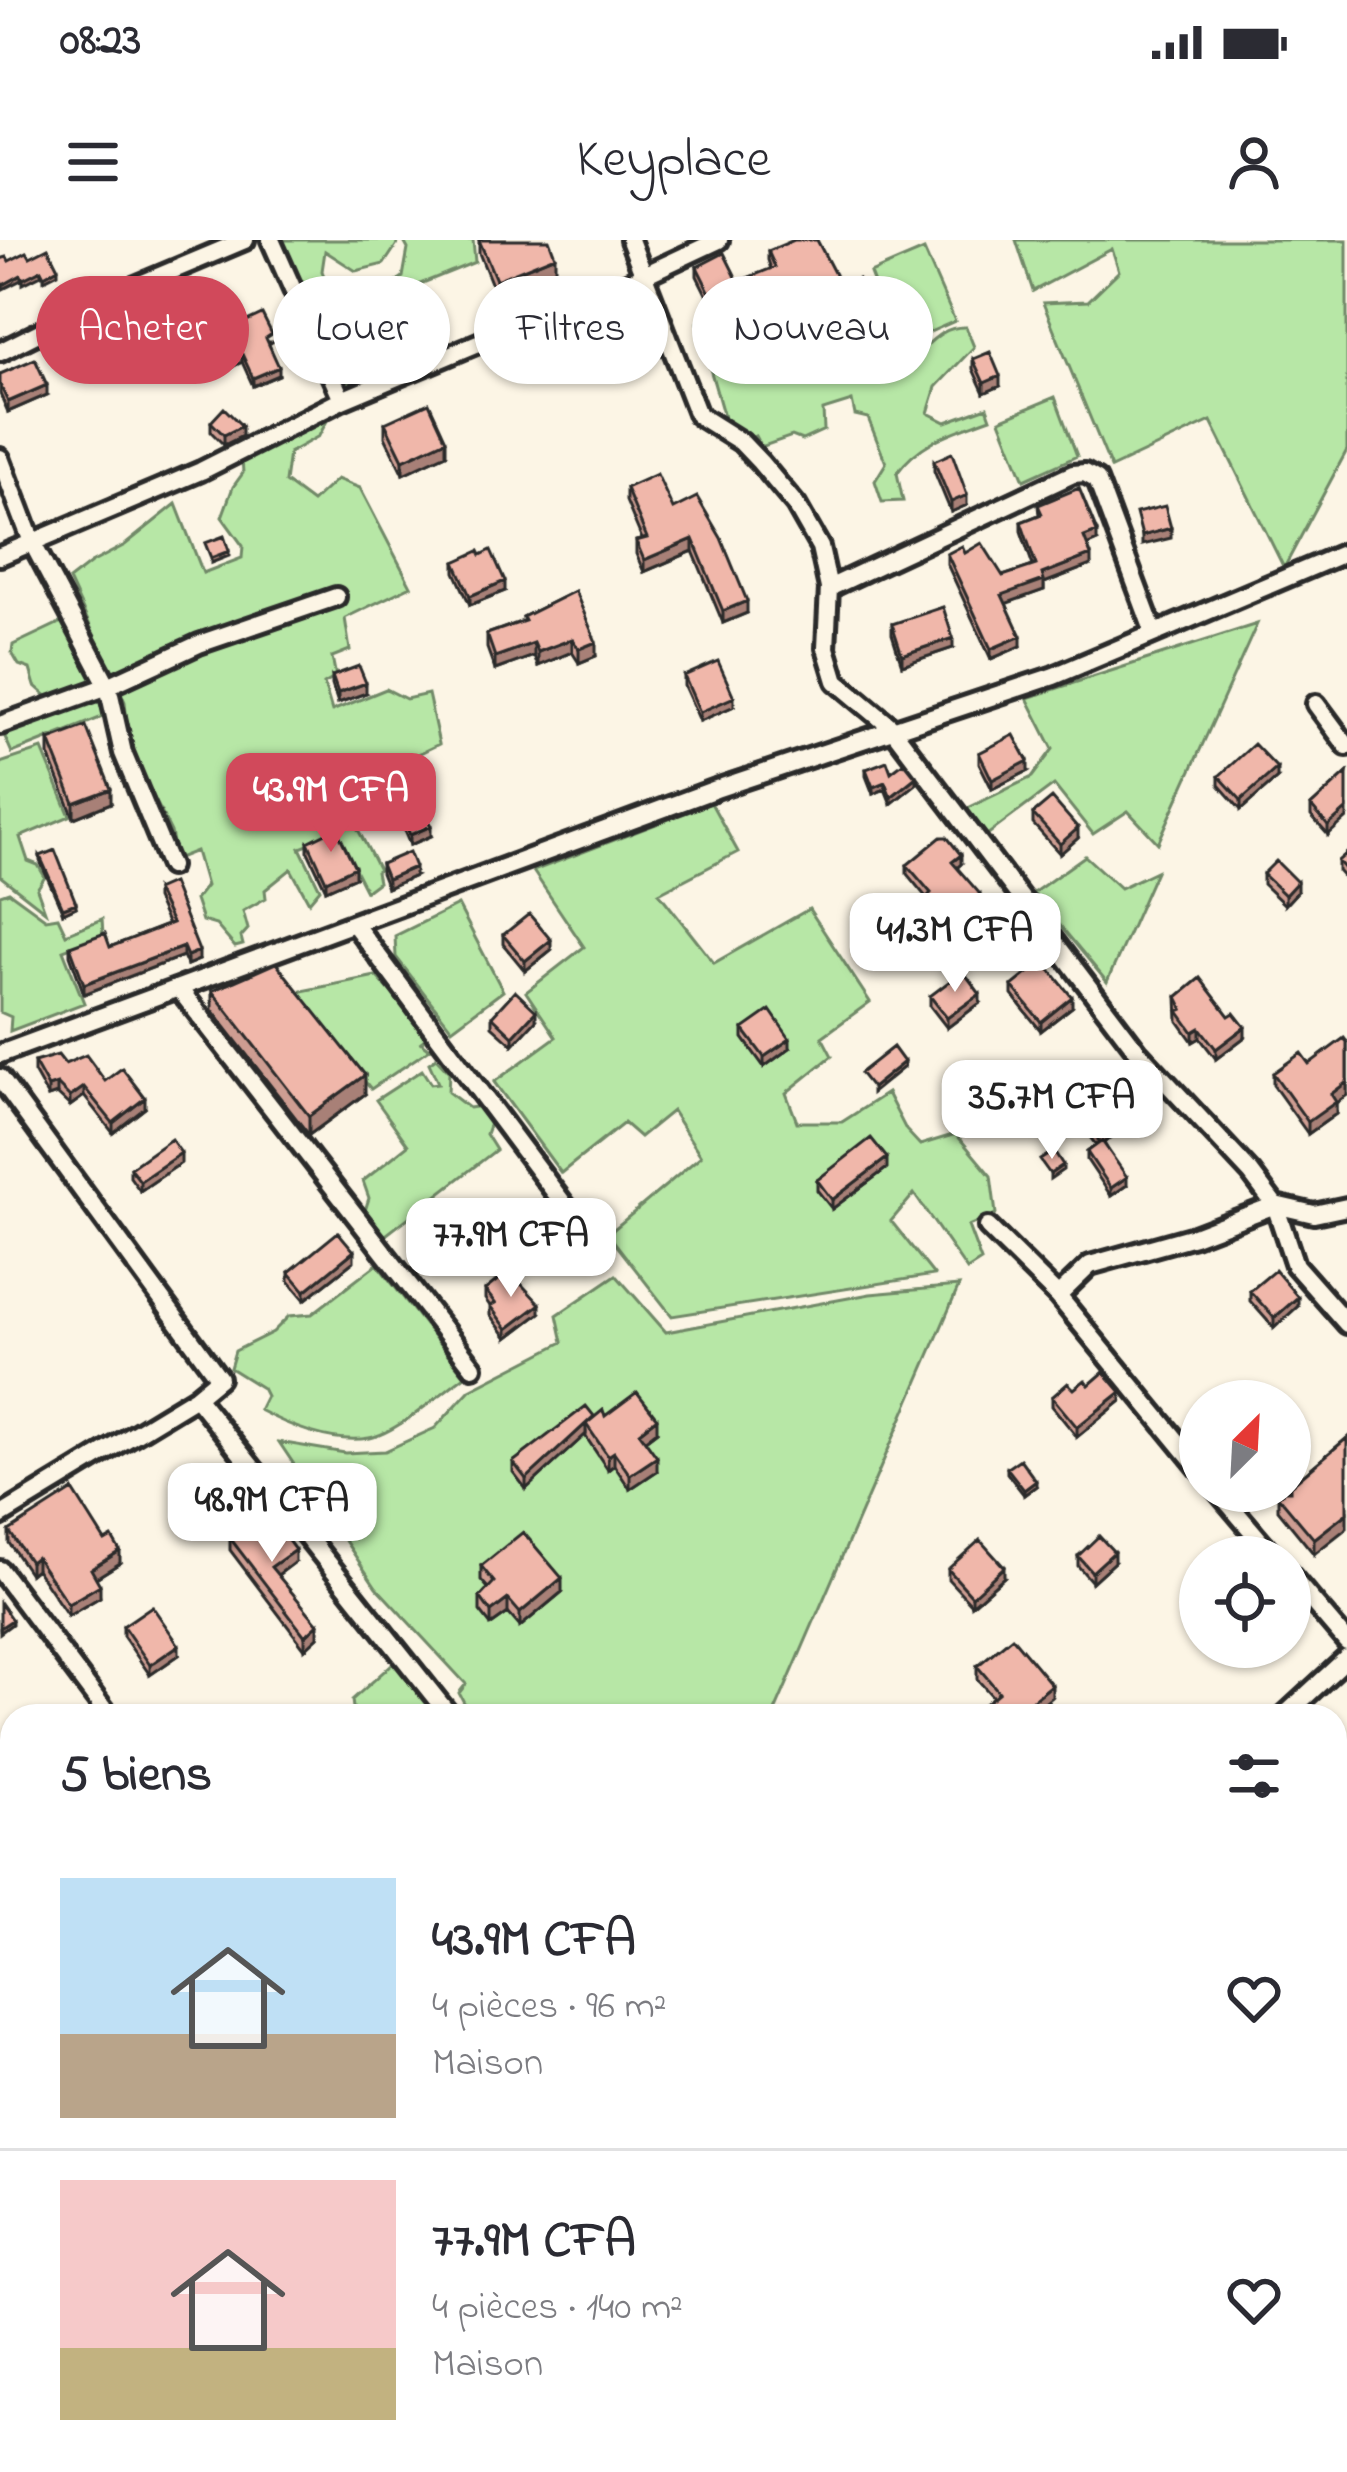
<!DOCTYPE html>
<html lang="fr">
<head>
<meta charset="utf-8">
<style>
  :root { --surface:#fff; --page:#f7f7f7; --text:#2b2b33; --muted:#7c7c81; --line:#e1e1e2; --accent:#d1495b }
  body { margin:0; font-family:"Indie Flower",sans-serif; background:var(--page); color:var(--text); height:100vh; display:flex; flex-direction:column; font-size:45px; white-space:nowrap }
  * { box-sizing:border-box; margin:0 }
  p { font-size:39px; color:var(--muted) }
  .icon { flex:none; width:66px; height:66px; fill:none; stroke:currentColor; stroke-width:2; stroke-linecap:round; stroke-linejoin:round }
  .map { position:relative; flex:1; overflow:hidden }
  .panel { position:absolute; left:0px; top:1464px; width:1347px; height:768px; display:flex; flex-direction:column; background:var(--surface); border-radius:36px 36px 0 0; box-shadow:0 3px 9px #0004 }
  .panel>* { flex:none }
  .banner { position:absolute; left:36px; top:36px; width:1275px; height:108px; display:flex; gap:24px }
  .needle { width:78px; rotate:24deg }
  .tools { position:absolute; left:1179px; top:1140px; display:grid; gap:24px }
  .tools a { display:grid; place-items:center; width:132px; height:132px; border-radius:50%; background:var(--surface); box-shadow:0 3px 9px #0004; font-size:60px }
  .price { position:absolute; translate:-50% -102px; padding:0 27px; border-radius:24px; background:#fff; color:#222; font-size:39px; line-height:78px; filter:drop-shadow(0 3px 6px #0008) }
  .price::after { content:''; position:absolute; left:50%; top:72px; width:36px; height:27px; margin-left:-18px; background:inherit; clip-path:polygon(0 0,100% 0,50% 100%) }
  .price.current { background:var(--accent); color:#fff }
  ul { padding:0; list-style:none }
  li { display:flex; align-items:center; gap:36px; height:300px; padding:0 60px }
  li+li { border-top:3px solid var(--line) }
  li span { display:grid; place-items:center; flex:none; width:336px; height:240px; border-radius:0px; color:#555 }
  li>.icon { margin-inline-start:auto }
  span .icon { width:144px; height:144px; fill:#fffc; stroke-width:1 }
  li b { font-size:51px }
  h2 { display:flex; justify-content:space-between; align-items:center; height:144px; padding:0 60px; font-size:51px }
  .pill { padding:0 42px; border-radius:54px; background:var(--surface); box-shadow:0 3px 9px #0004; font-size:42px; line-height:108px }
  .pill.current { background:var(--accent); color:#fff }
  .status { display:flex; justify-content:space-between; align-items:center; height:84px; padding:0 60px; background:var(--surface); direction:ltr }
  .status svg { height:33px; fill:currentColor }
  header { display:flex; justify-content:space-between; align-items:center; height:156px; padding:0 60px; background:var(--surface); font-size:54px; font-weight:600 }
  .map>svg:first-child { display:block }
  .green { fill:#b7e7a6; stroke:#718968; stroke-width:3 }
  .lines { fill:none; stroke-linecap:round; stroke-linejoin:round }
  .minor-casing { stroke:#2b2b2b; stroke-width:26 }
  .minor { stroke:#fcf5e5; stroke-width:16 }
  .wall { fill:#ce9d92; stroke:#2b2b2b; stroke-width:3 }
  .shaded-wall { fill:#a88077; stroke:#2b2b2b; stroke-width:3 }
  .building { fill:#f0b7aa; stroke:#2b2b2b; stroke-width:3 }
</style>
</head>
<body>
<div class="status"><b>08:23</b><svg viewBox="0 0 49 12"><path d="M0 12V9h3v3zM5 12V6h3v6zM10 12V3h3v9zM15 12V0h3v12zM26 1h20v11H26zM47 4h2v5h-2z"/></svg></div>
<header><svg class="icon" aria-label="menu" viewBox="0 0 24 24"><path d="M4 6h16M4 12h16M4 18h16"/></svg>Keyplace<svg class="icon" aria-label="person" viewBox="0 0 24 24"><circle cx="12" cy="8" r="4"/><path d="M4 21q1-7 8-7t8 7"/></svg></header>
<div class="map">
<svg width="1347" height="2232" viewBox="0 0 1347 2232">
  <rect width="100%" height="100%" fill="#fcf5e5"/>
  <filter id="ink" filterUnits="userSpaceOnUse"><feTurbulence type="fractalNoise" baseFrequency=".00833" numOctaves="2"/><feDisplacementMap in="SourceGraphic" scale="24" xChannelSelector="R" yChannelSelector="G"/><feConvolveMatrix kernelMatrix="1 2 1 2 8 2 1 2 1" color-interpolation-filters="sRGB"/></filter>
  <g filter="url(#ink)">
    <path class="green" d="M280,0H400L384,24L356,31L325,11L322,31L339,75L340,105L354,139L344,146Z
      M403,0H473L475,22L388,57L390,46L403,37L408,9Z
      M1016,0H1347V210L1284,328L1211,181L1111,228L1043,63L1088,61L1119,31L1112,9L1033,51Z
      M924,10L955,81L898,106L870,33Z
      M742,64L749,93L816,70L834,120L842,127C863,127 892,135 909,121C928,107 939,86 966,87L974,107L936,147L928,173L946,182L987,167L991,178C954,192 921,200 897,233L903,261L882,262L875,241L886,223L868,178L855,175L852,161L823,170L824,190L802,200L792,196L761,207L755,196L744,201L727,188L697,83Z
      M1055,157L1077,216L1024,240L1000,180Z
      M330,175L319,196L289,213L285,242L312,262L337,239L360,248L411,346L345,378L350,410L332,417L336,437L324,444L332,471L386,449L406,459L428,454L439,504L351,546L358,567L351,576L379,630L376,632L378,642L366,651L337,594L300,608L320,649L309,662L291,629L265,650L266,658L243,671L248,689L241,697L243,705L235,707L216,685L202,681L195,660L206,646L196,611L176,619L171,592L129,507L125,462L69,340L91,323L125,305L176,264L203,333L242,318L243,306L222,277L233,247L243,233L242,218Z
      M66,380L93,426L105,476L12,513L2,490L51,460L35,446L30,429L19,425L12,413L13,405Z
      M1257,384L1158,603L1128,571L1093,594L1054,545L987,595L966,569L1032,537L1053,509L1027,458Z
      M42,509L70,576L20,597L28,621L38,625L45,637L37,649L45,671L0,636V523Z
      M711,563L738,612L659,653L714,723L809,669L870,762L822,797L832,816L786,853L797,882H842L887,853L906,890L920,905L956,894L991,936L996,974L968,986L981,1021L967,1030L914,954L891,981L934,1035L672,1076L608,994L701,916L672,871L640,897L624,883L561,933L494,842L556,797L526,752L584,707L533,631Z
      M1085,616L1120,648L1156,631L1107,742L1033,653Z
      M9,652L46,679L58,677L66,694L102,679L103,695L63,710L84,763L10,791L11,777L0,772V655Z
      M458,665L503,751L452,789L396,717L395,696Z
      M376,736L431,794L421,802L430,809L371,849L292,753Z
      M436,818L449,832L448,852L469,868L482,866L492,877L486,894L496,910L382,998L363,977L369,958L363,941L408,905L376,860L422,830L431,844L438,843L429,823Z
      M377,1024L465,1136C441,1153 397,1193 369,1198C333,1204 291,1187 259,1170L266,1156L262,1148L230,1128L235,1111L273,1092L289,1076L312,1074Z
      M616,1035L666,1092L870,1054L959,1046L773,1476H471L459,1453L466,1444L376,1347L279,1202L345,1213L385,1211L435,1188L470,1150L563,1102L557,1075Z
      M401,1416L450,1476H354L352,1460Z
      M12,1997V2165C2,2126 0,2030 12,1997Z
      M26,2220H88L90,2232H29Z"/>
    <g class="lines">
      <defs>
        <path id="minor" d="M271,0L342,160
          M630,0L698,175L741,202L760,222L796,265L820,307L829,348L826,408L836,441L891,487L1138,812L1251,933L1275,965L1295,1025L1347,1084
          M0,112L112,56L245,0
          M0,218L32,302L108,446L123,513L170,626
          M0,316L201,231L342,160L495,96L574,68L719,0
          M829,348L1073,234L1085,233L1097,240L1154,393
          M1316,464L1347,506
          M0,485L108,446L199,404L336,357
          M355,685L599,1011
          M180,750L473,1127
          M0,814L716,549L1054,436L1347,312
          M0,838L219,1138L196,1157L0,1276
          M988,987L1058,1056L1200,1229
          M1058,1056L1090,1025L1194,996L1275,965L1314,974L1347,967
          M196,1157L450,1476
          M1218,1251L1274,1317
          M0,1330L109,1476
          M1290,1335L1347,1402
          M1284,1476L1347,1418
          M1335,1657L1347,1676
          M0,1709L12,1698
          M178,2220L186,2232
          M386,2220L393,2232
          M665,2220L674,2232
          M1047,2220L1057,2232
          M1295,2220L1308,2232
          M447,2232L461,2220"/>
      </defs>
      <use href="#minor" class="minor-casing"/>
      <use href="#minor" class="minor"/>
    </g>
    <path class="wall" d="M479,0L555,30L496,55L479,13Z
      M768,11L841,46L873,85L834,100L817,59L754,83L742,50V40L771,29L768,20Z
      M697,27L740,55L713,68L697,36Z
      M586,69L636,115L606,127L586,79Z
      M106,97L160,123L116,137L106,107Z
      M202,102H272L269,104L279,135L253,146L242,122L217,134L214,128L186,140L174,113V105Z
      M973,119L1000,146L984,153L973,129Z
      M0,134L47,155L8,172L0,154Z
      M211,182L242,196L224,205L211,192Z
      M385,183L446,214L403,234L385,197Z
      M934,221L967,265L951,272L934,231Z
      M626,248L673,269L747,373L723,383L693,311L644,332L636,314V301L642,299L626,261Z
      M1038,265L1097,301L1087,305L1091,325L1044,343V350L1006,363L1021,406L991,419L947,324V314L965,313L1003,336L1033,326L1021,291V282L1039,275Z
      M481,315L505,351L470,365L455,332V322Z
      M575,351L596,416L579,423L572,412L538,426L534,416L495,430L487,408V394L523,381V377Z
      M892,384L953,408L902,425L892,394Z
      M332,436L366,453L338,463L332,445Z
      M684,436L734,466L700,481L684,446Z
      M49,500L111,563L74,578L49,515Z
      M979,513L1028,531L992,549L979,523Z
      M866,529L891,532L916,544L891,564L885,549L873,554L866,536Z
      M279,533L307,561L289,568L279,542Z
      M1347,533L1328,595L1311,576V566Z
      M1219,536L1277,538L1241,570L1219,545Z
      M399,569L431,596L410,605L399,579Z
      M1033,574L1078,598L1060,614L1033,584Z
      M308,602L355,637L326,650L308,612Z
      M1347,613V641L1338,631V621Z
      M40,616L76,667L63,673L40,621Z
      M381,624L415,636L387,648L381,633Z
      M961,624L957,628L980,664L946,694L924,669V660L926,657L907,634V625Z
      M1263,634L1297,652L1285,665L1263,644Z
      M156,650L199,720L187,725L183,716L84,754L70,715V706L110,707L168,685L156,659Z
      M503,695L551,710L525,731L503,704Z
      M1012,746L1072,767L1041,791L1012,755Z
      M212,751L365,854L309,895L212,770Z
      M930,756L980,763L947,788L930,766Z
      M1177,757L1245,797L1216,819L1200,798L1193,802L1178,781Z
      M492,776L536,780L513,805L492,786Z
      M743,789L790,808L764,827L743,798Z
      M1347,802V855L1336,863V874L1308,894L1273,845V833L1309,824Z
      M34,822L65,824L105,841L145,868L113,893L84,856L70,866L57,854L48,857L34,832Z
      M1061,849L1094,867L1092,869L1097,877L1114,894L1104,903L1127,945L1111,956L1087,920V912L1096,905L1061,859Z
      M181,923L140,951L130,937V928Z
      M887,928L832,969L817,950V940Z
      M354,1021L305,1060L289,1041V1032Z
      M485,1050L540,1073L507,1098L490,1075V1066L485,1059Z
      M1250,1051L1298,1066L1274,1088L1250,1061Z
      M1089,1145L1121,1161L1077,1197L1052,1166V1157Z
      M605,1176L657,1191L645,1200L657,1231L630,1249L614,1225L608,1230L586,1197V1194L526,1249L513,1232V1222L594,1177Z
      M1347,1198L1314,1314L1278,1270V1256Z
      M1007,1228L1036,1246L1024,1255L1007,1233Z
      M9,1291L120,1323L96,1338L100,1357L68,1376L36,1329L30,1334L9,1303Z
      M230,1298L295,1322L278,1335L318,1397L305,1409L230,1310Z
      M1078,1316L1114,1322L1092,1342L1078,1326Z
      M481,1326L562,1352L520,1387L508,1373L491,1385L480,1371V1357L488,1348L481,1340Z
      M948,1329L1004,1337L972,1365L948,1339Z
      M123,1386L179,1415L150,1435L123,1396Z
      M977,1426L1052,1457L1029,1476H981V1467L993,1457L977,1439Z
      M1347,1536V1588L1335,1573V1545Z
      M12,1900V1934L0,1921V1910Z
      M501,2220H562L549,2232H512Z"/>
    <path class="shaded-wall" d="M555,16V30L496,55V40Z
      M58,28V33L44,40V36Z
      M41,30V35L23,44V39Z
      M21,35V40L3,49V45Z
      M740,45V55L713,68V59Z
      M817,49V59L754,83V73Z
      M873,75V85L834,100V91Z
      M636,106V115L606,127V118Z
      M160,114V123L116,137V127Z
      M242,114V122L217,134V127Z
      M214,121V128L186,140V133Z
      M279,127V135L253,146V138Z
      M1000,136V146L984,153V143Z
      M47,145V155L8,172V162Z
      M242,186V196L224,205V195Z
      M446,200V214L403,234V220Z
      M967,255V265L951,272V262Z
      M1171,288V298L1142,305V296Z
      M1097,292V301L1084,307V297Z
      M693,299V311L644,332V320Z
      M229,311V316L211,323V318Z
      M1091,315V325L1044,343V350L1002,365V355L1042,334Z
      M505,341V351L470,365V356Z
      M747,361V373L723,383V371Z
      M1021,396V406L991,419V409Z
      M953,398V408L902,425V415Z
      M572,399V412L538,426V412Z
      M596,402V416L579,423V409Z
      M534,403V416L495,430V417Z
      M366,443V453L338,463V453Z
      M734,457V466L700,481V472Z
      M1028,521V531L992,549V540Z
      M1277,528V538L1241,570V560Z
      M916,537V544L891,564V557Z
      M885,542V549L873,554V547Z
      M111,549V563L74,578V563Z
      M307,552V561L289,568V558Z
      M1347,569V578L1328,595V586Z
      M431,586V596L410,605V595Z
      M1078,588V598L1060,614V604Z
      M961,615V624L952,632V622Z
      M355,627V637L326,650V641Z
      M415,627V636L387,648V639Z
      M1297,642V652L1285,665V655Z
      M980,654V664L946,694V684Z
      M76,663V667L63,673V668Z
      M551,700V710L525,731V721Z
      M183,707V716L84,754V744Z
      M199,711V720L187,725V716Z
      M980,754V763L947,788V778Z
      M1072,757V767L1041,791V782Z
      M536,771V780L513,805V796Z
      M1245,787V797L1216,819V809Z
      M1200,788V798L1193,802V792Z
      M790,799V808L764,827V817Z
      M904,822V827L872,853V848Z
      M365,835V854L309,895V876Z
      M1347,842V855L1336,863V874L1308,894V882L1331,854Z
      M57,844V854L48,857V847Z
      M84,847V856L70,866V857Z
      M145,858V868L113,893V883Z
      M1114,884V894L1098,908V898Z
      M181,913V923L140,951V941Z
      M887,918V928L832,969V960Z
      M1063,925V930L1050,939V934Z
      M1127,937V945L1111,956V948Z
      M354,1011V1021L305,1060V1051Z
      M1298,1057V1066L1274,1088V1078Z
      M540,1064V1073L507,1098V1089Z
      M1121,1152V1161L1077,1197V1187Z
      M657,1178V1191L639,1205V1192Z
      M586,1184V1194L526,1249V1239Z
      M614,1212V1225L608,1230V1216Z
      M657,1217V1231L630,1249V1235Z
      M1036,1241V1246L1024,1255V1250Z
      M1347,1273V1288L1314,1314V1299Z
      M295,1310V1322L271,1340V1327Z
      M120,1311V1323L91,1341V1329Z
      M1114,1312V1322L1092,1342V1332Z
      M36,1317V1329L30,1334V1322Z
      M1004,1327V1337L972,1365V1356Z
      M562,1338V1352L520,1387V1373Z
      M100,1345V1357L68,1376V1364Z
      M508,1359V1373L491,1385V1372Z
      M12,1380V1384L0,1393V1388Z
      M318,1384V1397L305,1409V1396Z
      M179,1405V1415L150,1435V1425Z
      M1052,1445V1457L1029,1476H1013Z
      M1344,1744L1345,1768L1335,1776V1761L1340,1746Z
      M552,2220H562L549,2232H539Z"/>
    <path class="building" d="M479,0H549L555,16L496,40Z
      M794,0H817L841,46L858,39L873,75L834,91L817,49L754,73L742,40L775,27L768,11Z
      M48,8L58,28L44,36L41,30L23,39L21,35L3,45L0,40V19L7,17L9,21L27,12L30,17Z
      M724,13L740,45L713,59L697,27Z
      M617,57L636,106L606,118L586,69Z
      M262,74L272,94L266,98L279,127L253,138L242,114L217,127L214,121L186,133L174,105L199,94L202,102Z
      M150,83L160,114L116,127L106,97Z
      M990,112L1000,136L984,143L973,119Z
      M35,119L47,145L8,162L0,145V134Z
      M429,163L446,200L403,220L385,183Z
      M224,168L242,186L224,195L211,182Z
      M952,213L967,255L951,262L934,221Z
      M657,234L673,269L697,257L721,298L747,361L723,371L693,299L644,320L636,301L647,298L626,248Z
      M1079,248L1097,292L1084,297L1091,315L1042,334L1044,340L1002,355L1021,396L991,409L947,314L962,306L965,313L982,303L1003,336L1036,325L1021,282L1042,274L1038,265Z
      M1165,266L1171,288L1142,296L1136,273Z
      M224,296L229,311L211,318L205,303Z
      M491,310L505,341L470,356L455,322L479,311L481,315Z
      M575,351L596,402L579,409L572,399L538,412L534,403L495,417L487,394L525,381L523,377Z
      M943,367L953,398L902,415L892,384Z
      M718,421L734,457L700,472L684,436Z
      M359,426L366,443L338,453L332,436Z
      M86,486L111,549L74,563L49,500Z
      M1014,495L1028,521L992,540L979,513Z
      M1254,504L1277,528L1241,560L1219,536Z
      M887,521L891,532L904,522L916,537L891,557L885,542L873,547L866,529Z
      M297,526L307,552L289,558L279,533Z
      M1347,533V569L1328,586L1311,566Z
      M1052,558L1078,588L1060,604L1033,574Z
      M419,560L431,586L410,595L399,569Z
      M336,588L355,627L326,641L308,602Z
      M941,597H947L961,615L952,622L980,654L946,684L924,660L931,653L907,625Z
      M55,610L76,663L63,668L40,616Z
      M409,612L415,627L387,639L381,624Z
      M1347,613V631L1338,621Z
      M1276,621L1297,642L1285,655L1263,634Z
      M172,643L199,711L187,716L183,707L84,744L70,706L105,693L110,707L172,683L156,650Z
      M529,674L551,700L525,721L503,695Z
      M1043,721L1072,757L1041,782L1012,746Z
      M276,723L365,835L309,876L212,751Z
      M963,731L980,754L947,778L930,756Z
      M1200,738L1229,776L1234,773L1245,787L1216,809L1200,788L1193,792L1178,771L1183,769L1177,757Z
      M515,751L536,771L513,796L492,776Z
      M770,770L790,799L764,817L743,789Z
      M1344,798L1347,802V842L1331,854L1336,862L1308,882L1273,833L1301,813L1309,824Z
      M893,807L904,822L872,848L860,833Z
      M58,815L65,824L86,815L105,841L122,828L145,858L113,883L84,847L70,857L57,844L48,847L34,822Z
      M1078,837L1094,858L1088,862L1097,877L1105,872L1114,884L1098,898L1061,849Z
      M871,898L887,918L832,960L817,940Z
      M171,899L181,913L140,941L130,928Z
      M1102,901L1127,937L1111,948L1087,912Z
      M1054,911L1063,925L1050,934L1040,920Z
      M338,992L354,1011L305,1051L289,1032Z
      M1275,1030L1298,1057L1274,1078L1250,1051Z
      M509,1031L540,1064L507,1089L490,1066L495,1063L485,1050Z
      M1104,1132L1121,1152L1077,1187L1052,1157L1068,1143L1074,1149L1085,1140L1089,1145Z
      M637,1152L657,1178L639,1192L657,1217L630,1235L614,1212L608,1216L586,1184L603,1170L605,1176Z
      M586,1166L594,1176L526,1239L513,1222Z
      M1347,1198V1273L1314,1299L1278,1256L1284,1251H1290V1246Z
      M1020,1219L1036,1241L1024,1250L1007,1228Z
      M73,1250L105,1301L112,1297L120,1311L91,1329L100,1345L68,1364L36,1317L30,1322L9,1291Z
      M266,1271L295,1310L271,1327L318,1384L305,1396L230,1298Z
      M523,1292L562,1338L520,1373L508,1359L491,1372L480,1357L494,1342L481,1326Z
      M1099,1296L1114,1312L1092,1332L1078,1316Z
      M980,1300L1004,1327L972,1356L948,1329Z
      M0,1363L12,1380L0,1388Z
      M152,1366L179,1405L150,1425L123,1386Z
      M1012,1397L1052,1445L1013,1476H989L981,1467L999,1452L977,1426Z
      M1347,1536V1579L1335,1564V1545Z
      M1335,1734L1344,1744L1340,1746L1345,1753L1335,1761Z
      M12,1900V1924L0,1912Z
      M96,2220H100L104,2225L111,2221L120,2232H90L86,2227Z
      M509,2220H552L539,2232H520Z"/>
  </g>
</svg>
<div class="tools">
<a><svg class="needle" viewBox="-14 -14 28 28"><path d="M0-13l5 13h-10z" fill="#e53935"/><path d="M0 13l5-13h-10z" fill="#7c7c81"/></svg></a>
<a><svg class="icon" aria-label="locate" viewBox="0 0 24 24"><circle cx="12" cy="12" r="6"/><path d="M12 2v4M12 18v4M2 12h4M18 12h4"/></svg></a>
</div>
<b class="price current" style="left:331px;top:615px">43.9M CFA</b>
<b class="price" style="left:955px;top:755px">41.3M CFA</b>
<b class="price" style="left:1052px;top:922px">35.7M CFA</b>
<b class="price" style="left:511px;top:1060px">77.9M CFA</b>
<b class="price" style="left:272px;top:1325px">48.9M CFA</b>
<div class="banner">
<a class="pill current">Acheter</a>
<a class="pill">Louer</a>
<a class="pill">Filtres</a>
<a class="pill">Nouveau</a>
</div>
<section class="panel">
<h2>5 biens<svg class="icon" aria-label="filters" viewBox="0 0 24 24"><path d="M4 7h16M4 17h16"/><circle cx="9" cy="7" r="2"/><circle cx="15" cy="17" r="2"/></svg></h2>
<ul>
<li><span style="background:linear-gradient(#bfe0f5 65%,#b9a48a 0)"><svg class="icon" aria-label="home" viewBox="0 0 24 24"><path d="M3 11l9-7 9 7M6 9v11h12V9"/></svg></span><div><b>43.9M CFA</b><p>4 pièces · 96 m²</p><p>Maison</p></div><svg class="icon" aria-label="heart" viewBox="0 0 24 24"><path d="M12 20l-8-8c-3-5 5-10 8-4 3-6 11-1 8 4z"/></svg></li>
<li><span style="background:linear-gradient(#f6c9c9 70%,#c2b280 0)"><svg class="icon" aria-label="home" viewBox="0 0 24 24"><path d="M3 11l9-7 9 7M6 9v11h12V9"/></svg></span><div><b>77.9M CFA</b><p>4 pièces · 140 m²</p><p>Maison</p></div><svg class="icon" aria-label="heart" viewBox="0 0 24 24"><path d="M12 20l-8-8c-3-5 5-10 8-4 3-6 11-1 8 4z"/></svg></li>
</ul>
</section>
</div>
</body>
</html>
